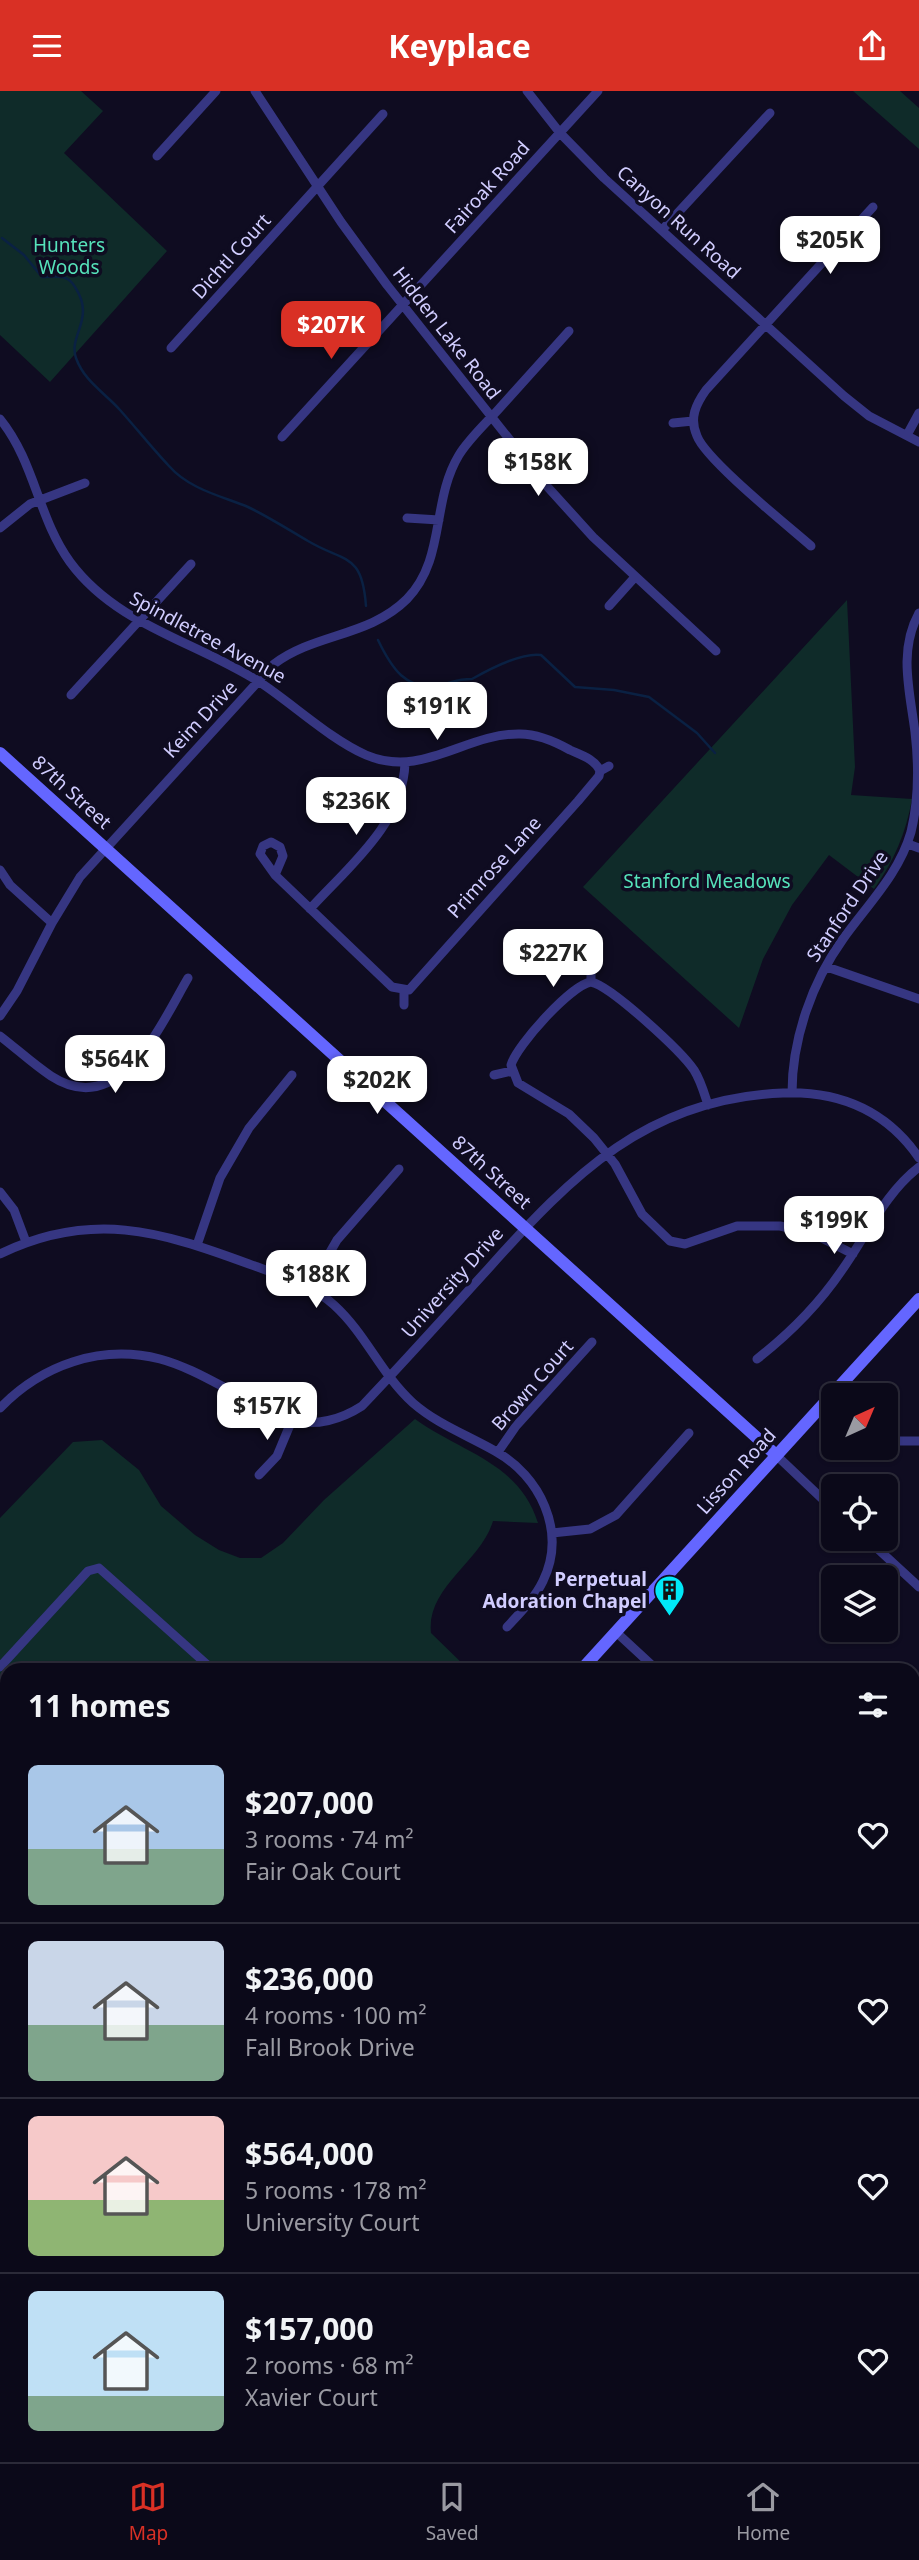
<!DOCTYPE html>
<html lang="en">
<head>
<meta charset="utf-8">
<style>
  :root { --surface:#0b0919; --page:#191726; --text:#f1f3f6; --muted:#9a9aa2; --line:#2b2a38; --accent:#d93025 }
  body { margin:0; font-family:"Noto Sans",sans-serif; background:var(--page); color:var(--text); height:100vh; display:flex; flex-direction:column; font-size:26px; white-space:nowrap }
  * { box-sizing:border-box; margin:0 }
  p { font-size:23px; color:var(--muted) }
  .icon { flex:none; width:38px; height:38px; fill:none; stroke:currentColor; stroke-width:2; stroke-linecap:round; stroke-linejoin:round }
  .map { position:relative; flex:1; overflow:hidden }
  .side { position:absolute; left:0px; top:1572px; width:920px; height:800px; display:flex; flex-direction:column; background:var(--surface); border-radius:21px 21px 0 0; box-shadow:0 2px 5px #0004,0 0 0 2px var(--line) }
  .side>* { flex:none }
  .needle { width:46px; rotate:44deg }
  .fabs { position:absolute; left:821px; top:1292px; display:grid; gap:14px }
  .fabs a { display:grid; place-items:center; width:77px; height:77px; border-radius:10px; background:var(--surface); box-shadow:0 2px 5px #0004,0 0 0 2px var(--line); font-size:35px }
  .price { position:absolute; translate:-50% -60px; padding:0 16px; border-radius:14px; background:#fff; color:#222; font-size:23px; line-height:46px; filter:drop-shadow(0 2px 4px #0008) }
  .price::after { content:''; position:absolute; left:50%; top:42px; width:21px; height:16px; margin-left:-10px; background:inherit; clip-path:polygon(0 0,100% 0,50% 100%) }
  .price.current { background:var(--accent); color:#fff }
  ul { padding:0; list-style:none }
  li { display:flex; align-items:center; gap:21px; height:175px; padding:0 28px }
  li+li { border-top:2px solid var(--line) }
  li span { display:grid; place-items:center; flex:none; width:196px; height:140px; border-radius:10px; color:#555 }
  li>.icon { margin-inline-start:auto }
  span .icon { width:84px; height:84px; fill:#fffc; stroke-width:1 }
  li b { font-size:30px }
  h2 { display:flex; justify-content:space-between; align-items:center; height:84px; padding:0 28px; font-size:30px }
  header { display:flex; justify-content:space-between; align-items:center; height:91px; padding:0 28px; background:var(--accent); color:#fff; font-size:32px; font-weight:700 }
  .tab-bar { display:flex; justify-content:space-around; align-items:center; height:98px; border-top:2px solid var(--line); background:var(--surface); font-size:19px; color:var(--muted) }
  .tab-bar a { display:grid; justify-items:center; gap:4px }
  .tab-bar .current { color:var(--accent) }
  .map>svg:first-child { display:block }
  .green { fill:#0f2b29 }
  .lines { fill:none; stroke-linecap:round; stroke-linejoin:round }
  .stream { stroke:#0a2143; stroke-width:2.5 }
  .street { stroke:#363682; stroke-width:9 }
  .secondary { stroke:#6466ff; stroke-width:12 }
  .labels { text-anchor:middle; dominant-baseline:central; stroke-width:7; stroke-linejoin:round; paint-order:stroke }
  .street-label { font-size:19px; fill:#d1cdff; stroke:#0f0c21 }
  .park-label { font-size:19px; fill:#56e2ba; stroke:#0f0c21 }
  .poi-label { font-size:19px; font-weight:bold; fill:#d1cdff; stroke:#0f0c21; text-anchor:end }
</style>
</head>
<body>
<header><svg class="icon" aria-label="menu" viewBox="0 0 24 24"><path d="M4 6h16M4 12h16M4 18h16"/></svg>Keyplace<svg class="icon" aria-label="share" viewBox="0 0 24 24"><path d="M12 15V3M7 8l5-5 5 5M5 13v7h14v-7"/></svg></header>
<div class="map">
<svg width="919" height="2371" viewBox="0 0 919 2371">
  <rect width="100%" height="100%" fill="#0f0c21"/>
  <path class="green" d="M0,0H81L103,20L64,62L167,160L50,291L0,244Z
    M853,0H900L919,17V58Z
    M847,509L855,676L851,704L912,708C906,742 894,770 874,798L829,764L792,814L763,868L739,937L583,796Z
    M415,1328C462,1362 519,1371 538,1432L493,1430C481,1471 426,1496 431,1542L468,1578H7V2198L0,2205V1427L73,1351L102,1349L139,1379L161,1415L195,1444L219,1459L240,1467H261L283,1452L324,1409Z
    M919,1986V2106L914,2112V1992Z
    M140,2364H561L555,2371H135Z
    M592,2364H722L729,2371H586Z"/>
  <g class="lines">
    <path class="stream" d="M2,147L24,164L42,186C56,186 67,182 75,196C96,228 68,244 76,267C84,290 105,302 120,319C137,338 152,357 169,375C189,398 221,405 248,416C269,426 289,439 308,450C345,472 362,461 366,515
      M378,549C391,576 406,601 440,594C455,591 455,588 472,588C488,579 522,561 541,564L575,596L614,599L649,606L697,642L715,662"/>
    <path class="street" d="M255,0L341,131L387,194L544,392L593,446L716,560
      M527,0L560,42L604,87L844,305L869,325L919,351
      M157,65L216,0
      M662,139L770,22
      M171,257L383,23
      M0,328C35,371 38,427 70,471C117,535 196,550 261,592C294,614 330,648 366,664C423,688 465,642 520,643C538,643 554,650 570,659C581,664 595,668 600,680
      M673,332L693,330
      M907,344L919,322
      M282,346L598,0
      M407,427L439,429
      M0,437L30,413L85,392
      M811,455C787,434 706,369 697,345C689,327 696,313 706,299L873,116
      M609,515L635,486
      M71,604L191,473
      M908,753L919,757
      M0,779L10,794L52,832
      M275,784L260,763L263,755L271,751L280,756L283,765L275,784L392,896L409,899L578,710L599,685L600,680L609,675
      M310,818C348,776 403,733 405,672
      M591,875V891
      M827,876L919,908
      M404,900V914
      M0,925L17,900L52,832L80,786L274,573C315,542 369,546 407,508C446,468 431,410 459,364C469,348 484,334 497,320C521,293 545,267 569,240
      M0,945C17,958 33,973 51,985C120,1030 161,933 188,887
      M494,984L512,980
      M792,1002C792,948 812,891 843,848C868,813 899,783 911,741C919,708 919,675 915,641C910,601 898,560 919,522
      M708,1014C704,1002 701,990 694,979C681,960 611,895 591,891C571,894 517,954 511,974L518,992L569,1023L594,1047L615,1073L642,1123L670,1150L685,1153L737,1135H780L812,1142L853,1163
      M0,1101L14,1119L26,1151
      M197,1154L220,1087L249,1037L292,984
      M0,1163C91,1119 160,1140 249,1173C279,1184 310,1192 334,1214C366,1243 381,1283 413,1312C437,1333 467,1344 495,1360C540,1385 567,1440 543,1490C535,1507 520,1522 507,1536
      M310,1196L337,1149L399,1078
      M757,1268C789,1243 819,1213 842,1179C867,1144 885,1102 919,1076
      M0,1317C42,1274 100,1253 160,1268C186,1275 210,1289 233,1301C252,1310 272,1323 291,1329C316,1336 342,1328 362,1315C405,1270 446,1224 488,1178C572,1084 648,1007 783,1002C840,1000 886,1019 919,1067
      M900,1350H919
      M498,1361L516,1335L592,1251
      M776,1364L833,1418
      M259,1384L277,1365L292,1329
      M552,1442L590,1438L616,1424L689,1342
      M866,1447L919,1496
      M616,1541L656,1578
      M0,1576L88,1480L99,1477L212,1578
      M914,1810L919,1815
      M914,1843L919,1837
      M0,2066L7,2073
      M914,2208L919,2202
      M0,2231L7,2237
      M914,2360L918,2338
      M347,2364L354,2371
      M276,2371L283,2364"/>
    <path class="secondary" d="M0,662L776,1364
      M582,1578L919,1208
      M0,2218L7,2210"/>
  </g>
  <defs>
    <symbol id="building-pin" viewBox="-11 -11 22 30"><path d="M0 17L-7.5 6A9.5 9.5 0 1 1 7.5 6Z" fill="#00e9f8" stroke="#0f0c21"/><path d="M-4-6H4V6H1V3H-1V6H-4ZM-2.5-4.3h1.7v1.8h-1.7ZM.8-4.3h1.7v1.8H.8ZM-2.5-1h1.7V.8h-1.7ZM.8-1h1.7V.8H.8Z" fill="#111"/></symbol>
  </defs>
  <g fill-rule="evenodd">
    <use href="#building-pin" x="652" y="1482" width="35" height="47"/>
  </g>
  <g class="labels">
    <g class="street-label">
      <text transform="translate(487 96) rotate(-48)">Fairoak Road</text>
      <text transform="translate(679 131) rotate(42)">Canyon Run Road</text>
      <text transform="translate(231 165) rotate(-48)">Dichtl Court</text>
      <text transform="translate(447 242) rotate(52)">Hidden Lake Road</text>
      <text transform="translate(208 546) rotate(28)">Spindletree Avenue</text>
      <text transform="translate(200 628) rotate(-47)">Keim Drive</text>
      <text transform="translate(72 701) rotate(42)">87th Street</text>
      <text transform="translate(494 776) rotate(-48)">Primrose Lane</text>
      <text transform="translate(847 815) rotate(-56)">Stanford Drive</text>
      <text transform="translate(492 1081) rotate(42)">87th Street</text>
      <text transform="translate(452 1191) rotate(-48)">University Drive</text>
      <text transform="translate(532 1294) rotate(-49)">Brown Court</text>
      <text transform="translate(736 1380) rotate(-48)">Lisson Road</text>
    </g>
    <g class="park-label">
      <text x="69" y="154">Hunters<tspan x="69" dy="22">Woods</tspan></text>
      <text x="707" y="790">Stanford Meadows</text>
    </g>
    <g class="poi-label">
      <text x="647" y="1488">Perpetual<tspan x="647" dy="22">Adoration Chapel</tspan></text>
    </g>
  </g>
</svg>
<div class="fabs">
<a><svg class="needle" viewBox="-14 -14 28 28"><path d="M0-13l5 13h-10z" fill="#e53935"/><path d="M0 13l5-13h-10z" fill="#9a9aa2"/></svg></a>
<a><svg class="icon" aria-label="locate" viewBox="0 0 24 24"><circle cx="12" cy="12" r="6"/><path d="M12 2v4M12 18v4M2 12h4M18 12h4"/></svg></a>
<a><svg class="icon" aria-label="layers" viewBox="0 0 24 24"><path d="M12 4l9 5-9 5-9-5zM3 14l9 5 9-5"/></svg></a>
</div>
<b class="price" style="left:830px;top:185px">$205K</b>
<b class="price current" style="left:331px;top:270px">$207K</b>
<b class="price" style="left:538px;top:407px">$158K</b>
<b class="price" style="left:437px;top:651px">$191K</b>
<b class="price" style="left:356px;top:746px">$236K</b>
<b class="price" style="left:553px;top:898px">$227K</b>
<b class="price" style="left:115px;top:1004px">$564K</b>
<b class="price" style="left:377px;top:1025px">$202K</b>
<b class="price" style="left:834px;top:1165px">$199K</b>
<b class="price" style="left:316px;top:1219px">$188K</b>
<b class="price" style="left:267px;top:1351px">$157K</b>
<section class="side">
<h2>11 homes<svg class="icon" aria-label="filters" viewBox="0 0 24 24"><path d="M4 7h16M4 17h16"/><circle cx="9" cy="7" r="2"/><circle cx="15" cy="17" r="2"/></svg></h2>
<ul>
<li><span style="background:linear-gradient(#a9c7e8 60%,#7fa58c 0)"><svg class="icon" aria-label="home" viewBox="0 0 24 24"><path d="M3 11l9-7 9 7M6 9v11h12V9"/></svg></span><div><b>$207,000</b><p>3 rooms · 74 m²</p><p>Fair Oak Court</p></div><svg class="icon" aria-label="heart" viewBox="0 0 24 24"><path d="M12 20l-8-8c-3-5 5-10 8-4 3-6 11-1 8 4z"/></svg></li>
<li><span style="background:linear-gradient(#c9d6e8 60%,#7fa58c 0)"><svg class="icon" aria-label="home" viewBox="0 0 24 24"><path d="M3 11l9-7 9 7M6 9v11h12V9"/></svg></span><div><b>$236,000</b><p>4 rooms · 100 m²</p><p>Fall Brook Drive</p></div><svg class="icon" aria-label="heart" viewBox="0 0 24 24"><path d="M12 20l-8-8c-3-5 5-10 8-4 3-6 11-1 8 4z"/></svg></li>
<li><span style="background:linear-gradient(#f6c9c9 60%,#8fb573 0)"><svg class="icon" aria-label="home" viewBox="0 0 24 24"><path d="M3 11l9-7 9 7M6 9v11h12V9"/></svg></span><div><b>$564,000</b><p>5 rooms · 178 m²</p><p>University Court</p></div><svg class="icon" aria-label="heart" viewBox="0 0 24 24"><path d="M12 20l-8-8c-3-5 5-10 8-4 3-6 11-1 8 4z"/></svg></li>
<li><span style="background:linear-gradient(#bfe0f5 75%,#7fa58c 0)"><svg class="icon" aria-label="home" viewBox="0 0 24 24"><path d="M3 11l9-7 9 7M6 9v11h12V9"/></svg></span><div><b>$157,000</b><p>2 rooms · 68 m²</p><p>Xavier Court</p></div><svg class="icon" aria-label="heart" viewBox="0 0 24 24"><path d="M12 20l-8-8c-3-5 5-10 8-4 3-6 11-1 8 4z"/></svg></li>
</ul>
</section>
</div>
<nav class="tab-bar">
<a class="current"><svg class="icon" aria-label="map" viewBox="0 0 24 24"><path d="M3 6l6-2 6 2 6-2v14l-6 2-6-2-6 2zM9 4v14M15 6v14"/></svg>Map</a>
<a><svg class="icon" aria-label="saved" viewBox="0 0 24 24"><path d="M7 4h10v16l-5-4-5 4z"/></svg>Saved</a>
<a><svg class="icon" aria-label="home" viewBox="0 0 24 24"><path d="M3 11l9-7 9 7M6 9v11h12V9"/></svg>Home</a>
</nav>
</body>
</html>
